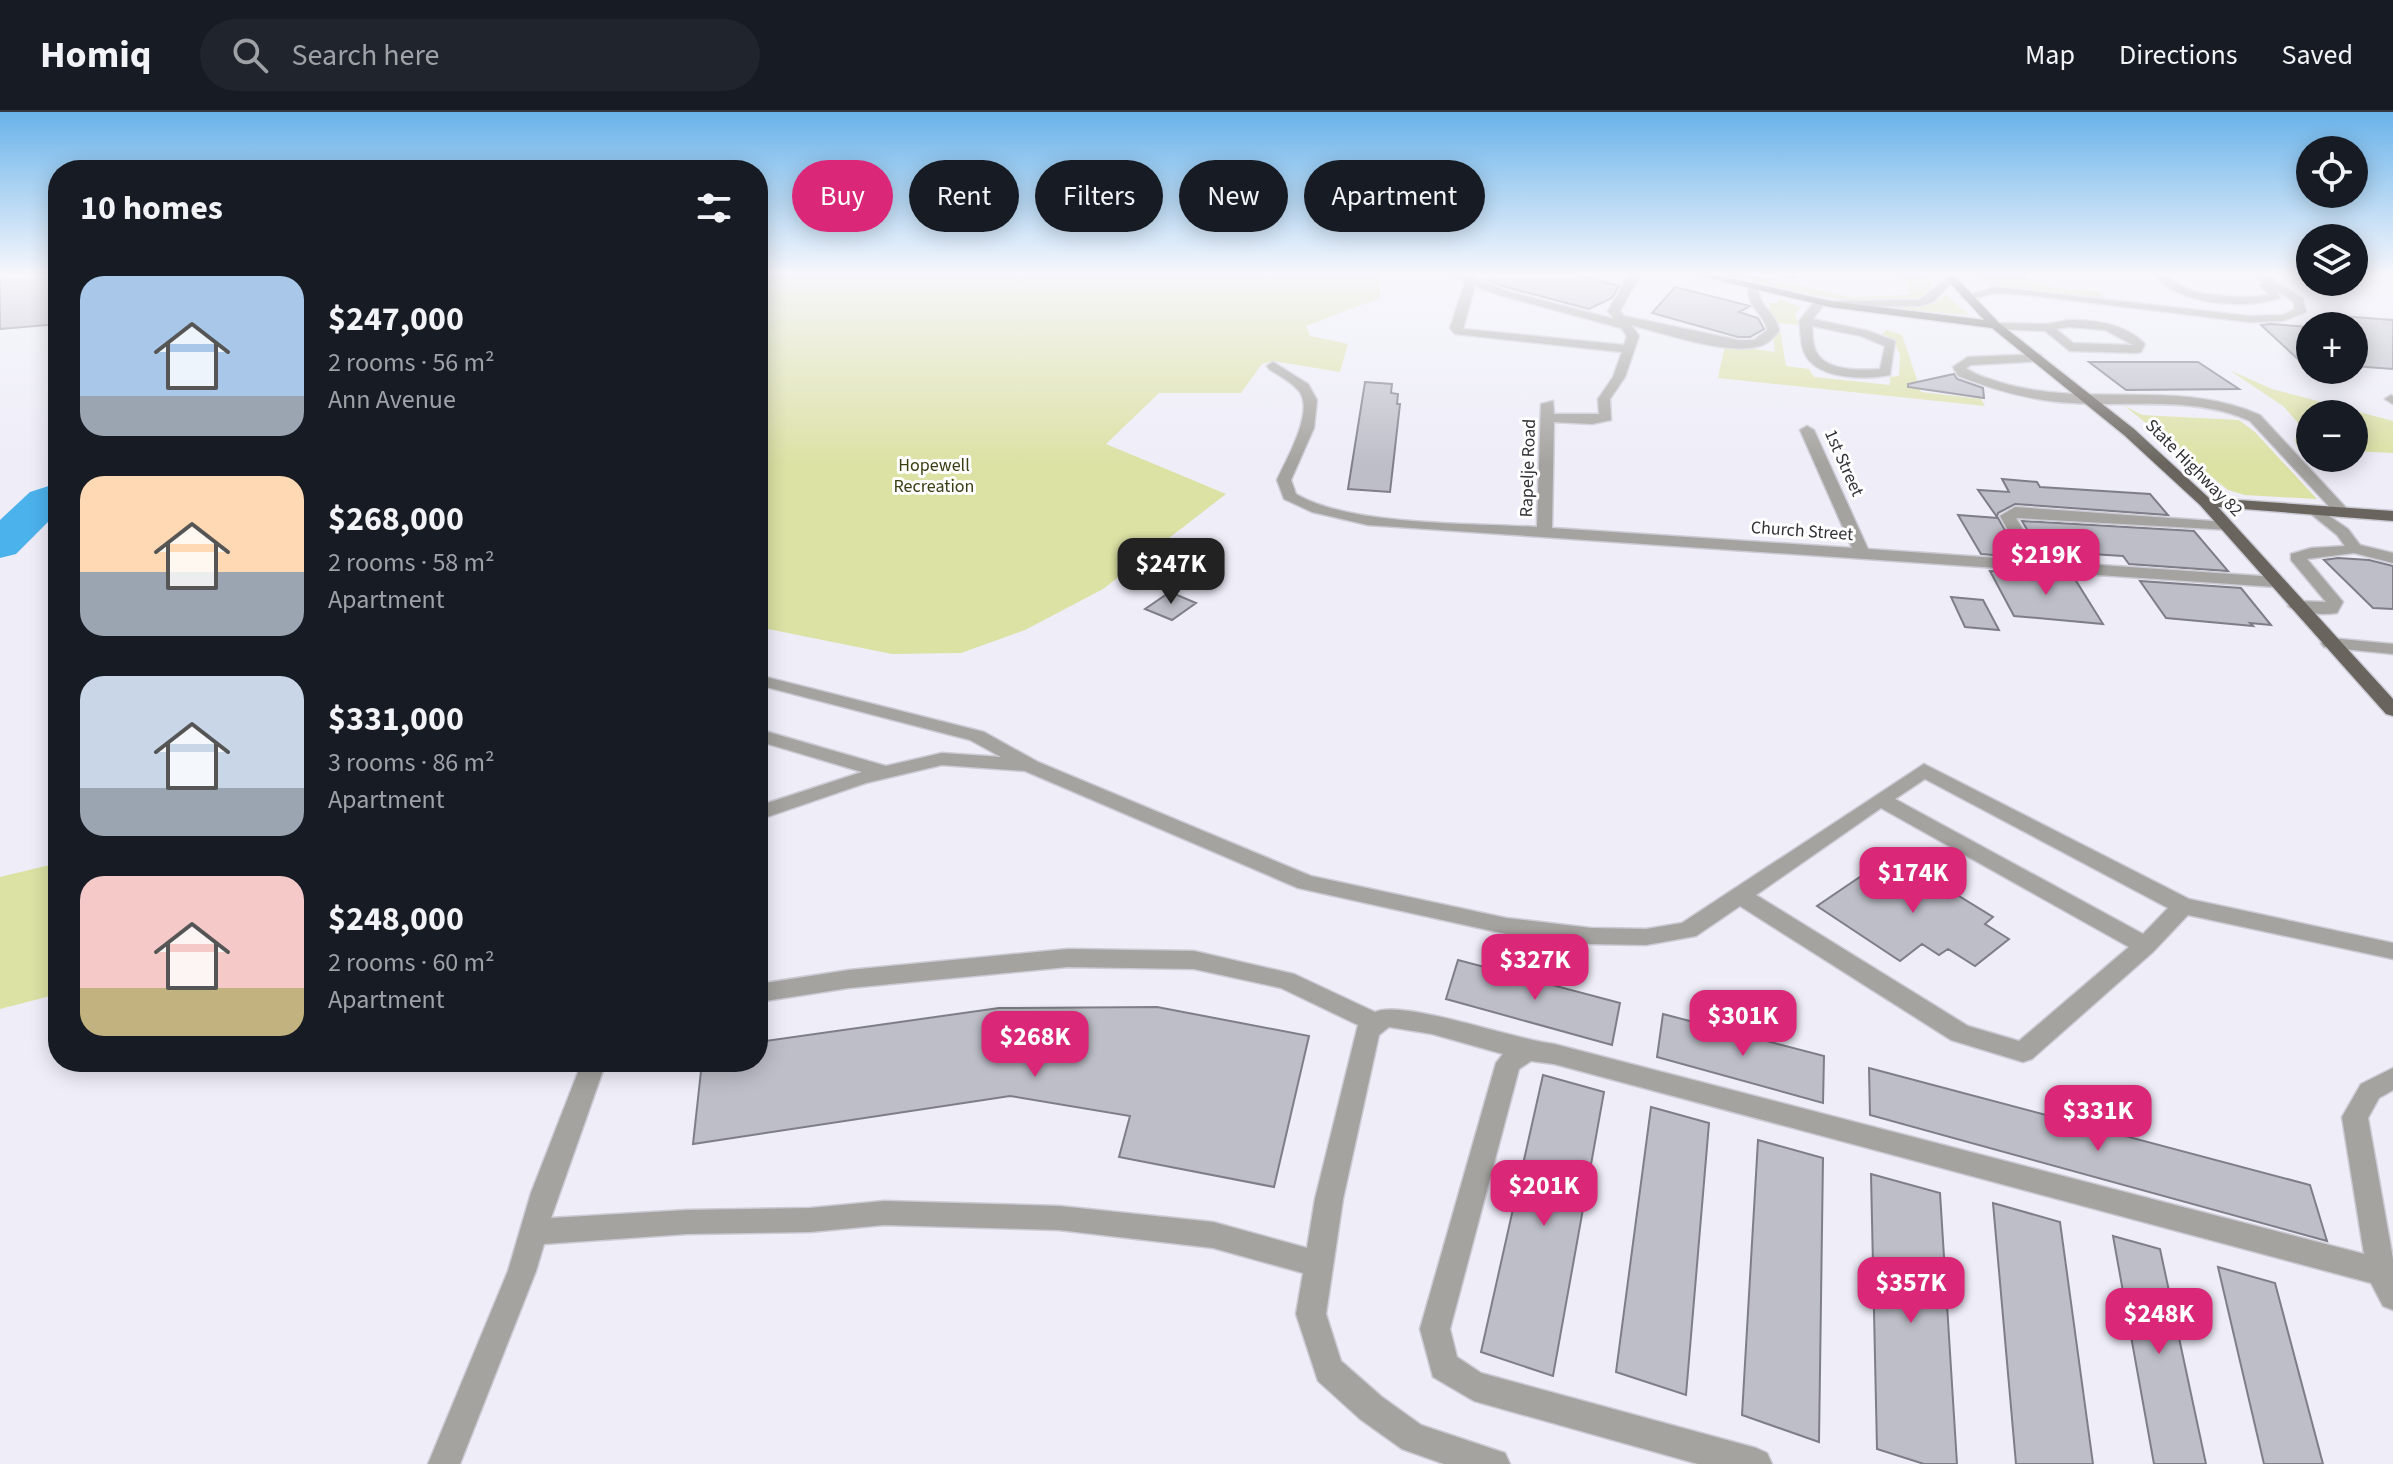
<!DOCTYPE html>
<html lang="en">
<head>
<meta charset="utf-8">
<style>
  :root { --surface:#171b24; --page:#20242c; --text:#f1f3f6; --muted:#9ea1a6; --line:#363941; --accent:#db2777 }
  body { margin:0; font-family:"Source Sans 3",sans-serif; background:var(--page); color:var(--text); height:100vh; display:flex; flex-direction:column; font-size:30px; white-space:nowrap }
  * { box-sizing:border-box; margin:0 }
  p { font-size:26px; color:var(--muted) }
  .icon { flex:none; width:44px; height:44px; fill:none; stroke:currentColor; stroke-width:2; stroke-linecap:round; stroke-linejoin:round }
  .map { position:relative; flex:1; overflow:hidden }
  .panel { position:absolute; left:48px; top:48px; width:720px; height:912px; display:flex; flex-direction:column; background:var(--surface); border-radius:32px; box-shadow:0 4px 20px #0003 }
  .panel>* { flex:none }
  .hud { position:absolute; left:792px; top:48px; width:760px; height:72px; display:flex; gap:16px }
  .tools { position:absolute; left:2296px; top:24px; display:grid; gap:16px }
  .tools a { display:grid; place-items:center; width:72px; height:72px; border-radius:50%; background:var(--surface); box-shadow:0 4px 20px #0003; font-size:40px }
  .price { position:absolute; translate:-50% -68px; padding:0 18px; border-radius:16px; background:var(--accent); color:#fff; font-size:26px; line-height:52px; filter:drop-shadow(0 2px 4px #0008) }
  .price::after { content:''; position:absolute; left:50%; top:48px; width:24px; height:18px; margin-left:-12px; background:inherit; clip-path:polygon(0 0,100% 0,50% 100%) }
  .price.on { background:#222; color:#fff }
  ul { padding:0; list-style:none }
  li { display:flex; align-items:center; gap:24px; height:200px; padding:0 32px }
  li span { display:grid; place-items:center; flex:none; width:224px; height:160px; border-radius:24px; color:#555 }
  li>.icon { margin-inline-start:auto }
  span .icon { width:96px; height:96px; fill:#fffc; stroke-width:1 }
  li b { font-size:34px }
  h2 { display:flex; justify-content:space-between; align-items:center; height:96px; padding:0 32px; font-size:34px }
  .tag { padding:0 28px; border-radius:36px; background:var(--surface); box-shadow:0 4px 20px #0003; font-size:28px; line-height:72px }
  .tag.on { background:var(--accent); color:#fff }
  header { display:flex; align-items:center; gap:48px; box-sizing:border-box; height:112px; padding:0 40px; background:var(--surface); border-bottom:2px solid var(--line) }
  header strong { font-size:38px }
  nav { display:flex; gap:44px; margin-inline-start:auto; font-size:28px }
  .search { width:560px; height:72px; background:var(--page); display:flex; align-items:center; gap:20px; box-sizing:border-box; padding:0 28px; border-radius:44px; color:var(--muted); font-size:30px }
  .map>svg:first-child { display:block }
  .green { fill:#dce1a4 }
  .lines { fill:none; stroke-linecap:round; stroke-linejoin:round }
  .river { fill:#4cb2ec; fill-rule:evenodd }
  .building { fill:#bebec8; stroke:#7f7e88; stroke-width:2 }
  .minor-casing { stroke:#cccbd5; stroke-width:3 }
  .major-casing { stroke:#cccbd5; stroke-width:3 }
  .minor { fill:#a5a39f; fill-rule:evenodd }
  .major { fill:#69655e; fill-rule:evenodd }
  .labels { text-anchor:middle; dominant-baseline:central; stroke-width:6; stroke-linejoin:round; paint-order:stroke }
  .far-street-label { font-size:18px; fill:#323136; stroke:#fff }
  .far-park-label { font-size:18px; fill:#3c3e13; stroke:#fff }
</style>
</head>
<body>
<header>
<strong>Homiq</strong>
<div class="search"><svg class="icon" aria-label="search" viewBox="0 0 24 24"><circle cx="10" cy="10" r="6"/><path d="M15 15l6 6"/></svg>Search here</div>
<nav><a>Map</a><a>Directions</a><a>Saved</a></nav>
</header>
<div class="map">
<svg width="2393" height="1352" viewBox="0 0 2393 1352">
  <rect width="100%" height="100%" fill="#eeedf8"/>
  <path class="green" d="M758,162H1380V186L1306,214L1310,224L1348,232L1340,260L1273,249L1262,252L1241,281H1159L1106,332L1226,382L1103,477L1025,518L961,541L892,542L758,515Z
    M1724,162H1746L1851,185L1911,183L1901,162H1926L1932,175C1907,213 1763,171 1724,162Z
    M1972,162H2026C2041,180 2077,177 2099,179L2105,187L2017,176L1988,175Z
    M1946,183L1969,203L1888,196L1932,192Z
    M1779,187L1801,195L1795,202L1798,213L1779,211L1786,254L1809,257L1814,265L1890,273V265L1899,264L1900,243L1894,229L1882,222L1887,218L1902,223L1921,280L1981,287L1985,294L1718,266L1725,233L1775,240L1769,191H1777Z
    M2229,258L2272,277L2393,309V341L2354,339V302H2310V336H2298L2295,328L2301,314L2283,294Z
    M2125,294L2142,303L2239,308L2255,320L2317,387L2245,383L2228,378Z
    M58,751V882L0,897V765Z"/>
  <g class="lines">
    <path class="river" d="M58,371V400L16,442L0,446V408L30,380Z"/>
  </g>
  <path class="building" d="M0,162H58V212L0,217Z
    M1489,162H1575L1619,174L1612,186L1589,197L1502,174L1488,168Z
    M1675,175L1750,194L1739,200L1758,206L1764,217L1750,225H1738L1652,201Z
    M2341,204L2393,208V257L2354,254V218H2358Z
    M2271,212L2310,215V251L2301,250L2261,213Z
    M2089,250H2198L2239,277L2126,278Z
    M1954,262L1957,267L1983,276L1984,286L1908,275V272Z
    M1365,270L1392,272L1391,281L1398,282L1397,292H1400L1390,380L1348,377Z
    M2002,367L2037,370L2040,375L2150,382L2168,403L2015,392L1998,401L1997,405L1978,378L2009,380Z
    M1958,403L1998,406L2020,445L1981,442Z
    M2022,409L2194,419L2228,459L2129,452L2123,444L2057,440L2062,447L2044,446Z
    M2338,446L2369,448L2393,454V497L2373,496L2324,448Z
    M1990,459L2073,464L2103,512L2014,504Z
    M2140,469L2241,476L2271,513L2250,511L2253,514L2166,506Z
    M1170,480L1196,491L1172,508L1145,497Z
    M1951,485L1983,488L1999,518L1965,515Z
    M1885,748L1911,764L1918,759L1993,805L1985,812L2009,827L1975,854L1948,837L1939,843L1922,832L1900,849L1817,794Z
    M1458,848L1620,891L1612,933L1446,887Z
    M1157,895L1309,924L1274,1075L1119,1045L1130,1004L1010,984L693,1032L702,950H758V930L999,896Z
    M1663,902L1824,944L1823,991L1657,945Z
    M1869,956L2310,1073L2327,1129L1870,1003Z
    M1543,963L1604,980L1553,1264L1481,1240Z
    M1651,995L1709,1011L1686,1283L1616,1260Z
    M1758,1028L1823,1046L1819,1330L1742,1303Z
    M1871,1062L1940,1081L1957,1352H1924L1877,1337Z
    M1993,1091L2060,1110L2093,1352H2016Z
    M2113,1124L2160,1137L2206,1352H2154Z
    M2218,1155L2275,1171L2323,1352H2264Z"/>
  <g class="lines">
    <defs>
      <path id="minor" d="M1451,162H1466L1507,179L1614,207L1608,199L1629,162H1641L1620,199L1624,204L1738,228H1754L1767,218C1765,202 1747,196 1748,176L1753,173L1758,176C1759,196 1777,201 1779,219C1773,226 1768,232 1760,234C1727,244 1664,221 1631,213L1639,224L1625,265L1610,287L1611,308L1592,312L1554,310L1552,416L1852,436L1800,318L1807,314L1814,318L1868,437L2025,448L2000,404L2015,395L2226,410L2234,415L2231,418L2016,406L2042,449L2275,465L2283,470L2275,475L1368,413L1312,400L1284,387L1277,368C1286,348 1315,299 1299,279C1292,270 1278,263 1269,257L1267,254L1273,250L1308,272L1317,288L1314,316L1291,368L1296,382C1349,414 1472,411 1537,415L1541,292L1553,289L1554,302H1599L1598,287L1613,265L1622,240L1455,222L1450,216L1465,170ZM1475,174L1499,183L1621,216L1627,224L1624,233L1463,217Z
        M1786,162H1796V165L1787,167Z
        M2153,162C2168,162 2177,174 2193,179C2216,185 2245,186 2269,183L2260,173L2262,170L2253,162H2265L2303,187L2306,200L2283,209L2249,210L2028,183L1996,181L1967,188L1961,185L1996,175L2249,204L2282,203L2294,198V190L2278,180L2280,186C2243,198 2179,193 2153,162Z
        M1950,164L1955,167L1954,169L1933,190L1920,194L1836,195L1830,192L1836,189L1919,188Z
        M1816,188L1826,190L1813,207L1868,219L1895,229L1890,263C1866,268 1815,268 1804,240C1800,231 1801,218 1799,209ZM1812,214L1861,224L1885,234L1880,257C1862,258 1828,260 1817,241C1812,234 1813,222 1812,214Z
        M2069,208C2096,208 2126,212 2145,232L2141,240L2137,241L2070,239L2045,219L1997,217L1991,214L1997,211L2047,212ZM2069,215L2105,218L2133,233L2073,231L2056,217Z
        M2037,242L2041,243V249L1971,253L1966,256C1974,263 1988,266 1999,270C2084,297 2178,266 2260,303L2350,400L2342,405L2337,403L2250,309C2195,284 2131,295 2072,291C2032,289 1995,278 1958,264L1953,255L1968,245Z
        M2391,283L2393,284V292L2385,287Z
        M2316,395L2348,417L2360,433L2393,441V451L2354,441L2307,447L2343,490L2337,501C2323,503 2298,502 2288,494L2296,489L2326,490L2291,448V442L2311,436L2345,434L2337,423L2311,402L2309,399Z
        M2330,526L2393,532V542L2324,535L2321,531Z
        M758,563L984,620L1038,650L1311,764L1506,806L1591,816L1646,817L1682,811L1924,652L2189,787L2393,831V847L2188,803L2153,840L2032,947L2023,950L1951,928L1740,794L1696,824L1646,833L1591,832L1506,822L1298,776L1025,659L942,653L866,671L758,708V694L862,660L758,629V617L886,654L942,641L1001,645L970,628L758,573ZM1925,667L2168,796L2143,822L1895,687ZM1881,696L2129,835L2019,929L1968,914L1756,783Z
        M1068,837L1194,839L1294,862L1375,900C1403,887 1515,928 1554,932L2364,1142L2342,1005L2361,972L2393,956V978L2379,986L2368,1006L2393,1147V1198L2383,1194L2371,1171L1554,952L1531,949L1519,957L1450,1217L1457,1245L1481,1261L1756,1336L1767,1341L1772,1352H1698L1474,1289L1433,1265L1420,1217L1496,951L1503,942L1432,922L1389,915L1379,923L1343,1087L1326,1202L1341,1249L1382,1285L1421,1313L1505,1341L1510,1352H1444L1402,1337L1360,1307L1318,1269L1296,1202L1303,1161L1213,1136L1059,1118L884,1113L810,1120L687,1122L544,1132L536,1159L460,1352H428L508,1159L531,1081L582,950H606L551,1106L687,1098L810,1096L884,1089L1059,1094L1213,1110L1307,1136L1315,1087L1358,913L1281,876L1194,857L1068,855L849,876L758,890V872L849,858Z"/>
      <path id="major" d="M1692,162H1712L1830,189L1984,208L1942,162H1953L1999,211L2134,317L2209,386L2393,399V409L2218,395L2393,587V604L2386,602L2200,393L2124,323L1992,216L1830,195Z"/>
    </defs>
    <use href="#minor" class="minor-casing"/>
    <use href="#major" class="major-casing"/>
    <use href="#minor" class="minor"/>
    <use href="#major" class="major"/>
  </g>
  <linearGradient id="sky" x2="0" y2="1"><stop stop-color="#69b3ea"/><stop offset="0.46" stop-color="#f7f7fc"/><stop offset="1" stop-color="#f7f7fc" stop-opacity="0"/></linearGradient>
  <rect width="2393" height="352" fill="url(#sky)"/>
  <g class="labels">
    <g class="far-street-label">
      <text transform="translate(1844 351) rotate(66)">1st Street</text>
      <text transform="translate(1528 356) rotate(-88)">Rapelje Road</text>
      <text transform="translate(2194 356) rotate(45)">State Highway 82</text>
      <text transform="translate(1802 419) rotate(4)">Church Street</text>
    </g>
    <g class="far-park-label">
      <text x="934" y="353">Hopewell<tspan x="934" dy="21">Recreation</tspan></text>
    </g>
  </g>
</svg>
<div class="tools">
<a><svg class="icon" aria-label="locate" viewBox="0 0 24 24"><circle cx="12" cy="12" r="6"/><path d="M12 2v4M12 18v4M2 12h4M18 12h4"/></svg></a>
<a><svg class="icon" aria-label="layers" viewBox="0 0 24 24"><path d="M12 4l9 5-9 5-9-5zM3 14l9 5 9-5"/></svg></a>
<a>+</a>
<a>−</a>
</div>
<b class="price" style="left:2046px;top:485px">$219K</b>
<b class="price on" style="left:1171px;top:494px">$247K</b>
<b class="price" style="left:1913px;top:803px">$174K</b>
<b class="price" style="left:1535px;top:890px">$327K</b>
<b class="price" style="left:1743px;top:946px">$301K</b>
<b class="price" style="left:1035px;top:967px">$268K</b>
<b class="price" style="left:2098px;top:1041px">$331K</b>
<b class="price" style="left:1544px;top:1116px">$201K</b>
<b class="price" style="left:1911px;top:1213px">$357K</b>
<b class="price" style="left:2159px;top:1244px">$248K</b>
<div class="hud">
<a class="tag on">Buy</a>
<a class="tag">Rent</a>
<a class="tag">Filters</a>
<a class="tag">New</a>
<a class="tag">Apartment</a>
</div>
<section class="panel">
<h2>10 homes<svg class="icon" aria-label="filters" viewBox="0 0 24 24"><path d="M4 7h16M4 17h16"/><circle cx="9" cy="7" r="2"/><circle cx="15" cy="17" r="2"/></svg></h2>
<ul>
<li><span style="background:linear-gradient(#a9c7e8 75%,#9aa5b1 0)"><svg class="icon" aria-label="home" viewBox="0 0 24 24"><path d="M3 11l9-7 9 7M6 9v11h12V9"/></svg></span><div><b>$247,000</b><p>2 rooms · 56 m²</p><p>Ann Avenue</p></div></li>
<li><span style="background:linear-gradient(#ffd9b3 60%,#9aa5b1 0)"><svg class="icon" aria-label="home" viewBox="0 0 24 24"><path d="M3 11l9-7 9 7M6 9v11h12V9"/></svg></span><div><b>$268,000</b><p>2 rooms · 58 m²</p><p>Apartment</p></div></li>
<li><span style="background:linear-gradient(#c9d6e8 70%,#9aa5b1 0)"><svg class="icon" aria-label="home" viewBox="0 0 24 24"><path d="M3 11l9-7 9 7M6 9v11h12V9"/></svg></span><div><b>$331,000</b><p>3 rooms · 86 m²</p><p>Apartment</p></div></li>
<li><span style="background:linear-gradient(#f6c9c9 70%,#c2b280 0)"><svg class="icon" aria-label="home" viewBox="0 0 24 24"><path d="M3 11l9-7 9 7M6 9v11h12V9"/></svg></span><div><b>$248,000</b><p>2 rooms · 60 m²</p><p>Apartment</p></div></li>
</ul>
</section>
</div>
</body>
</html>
